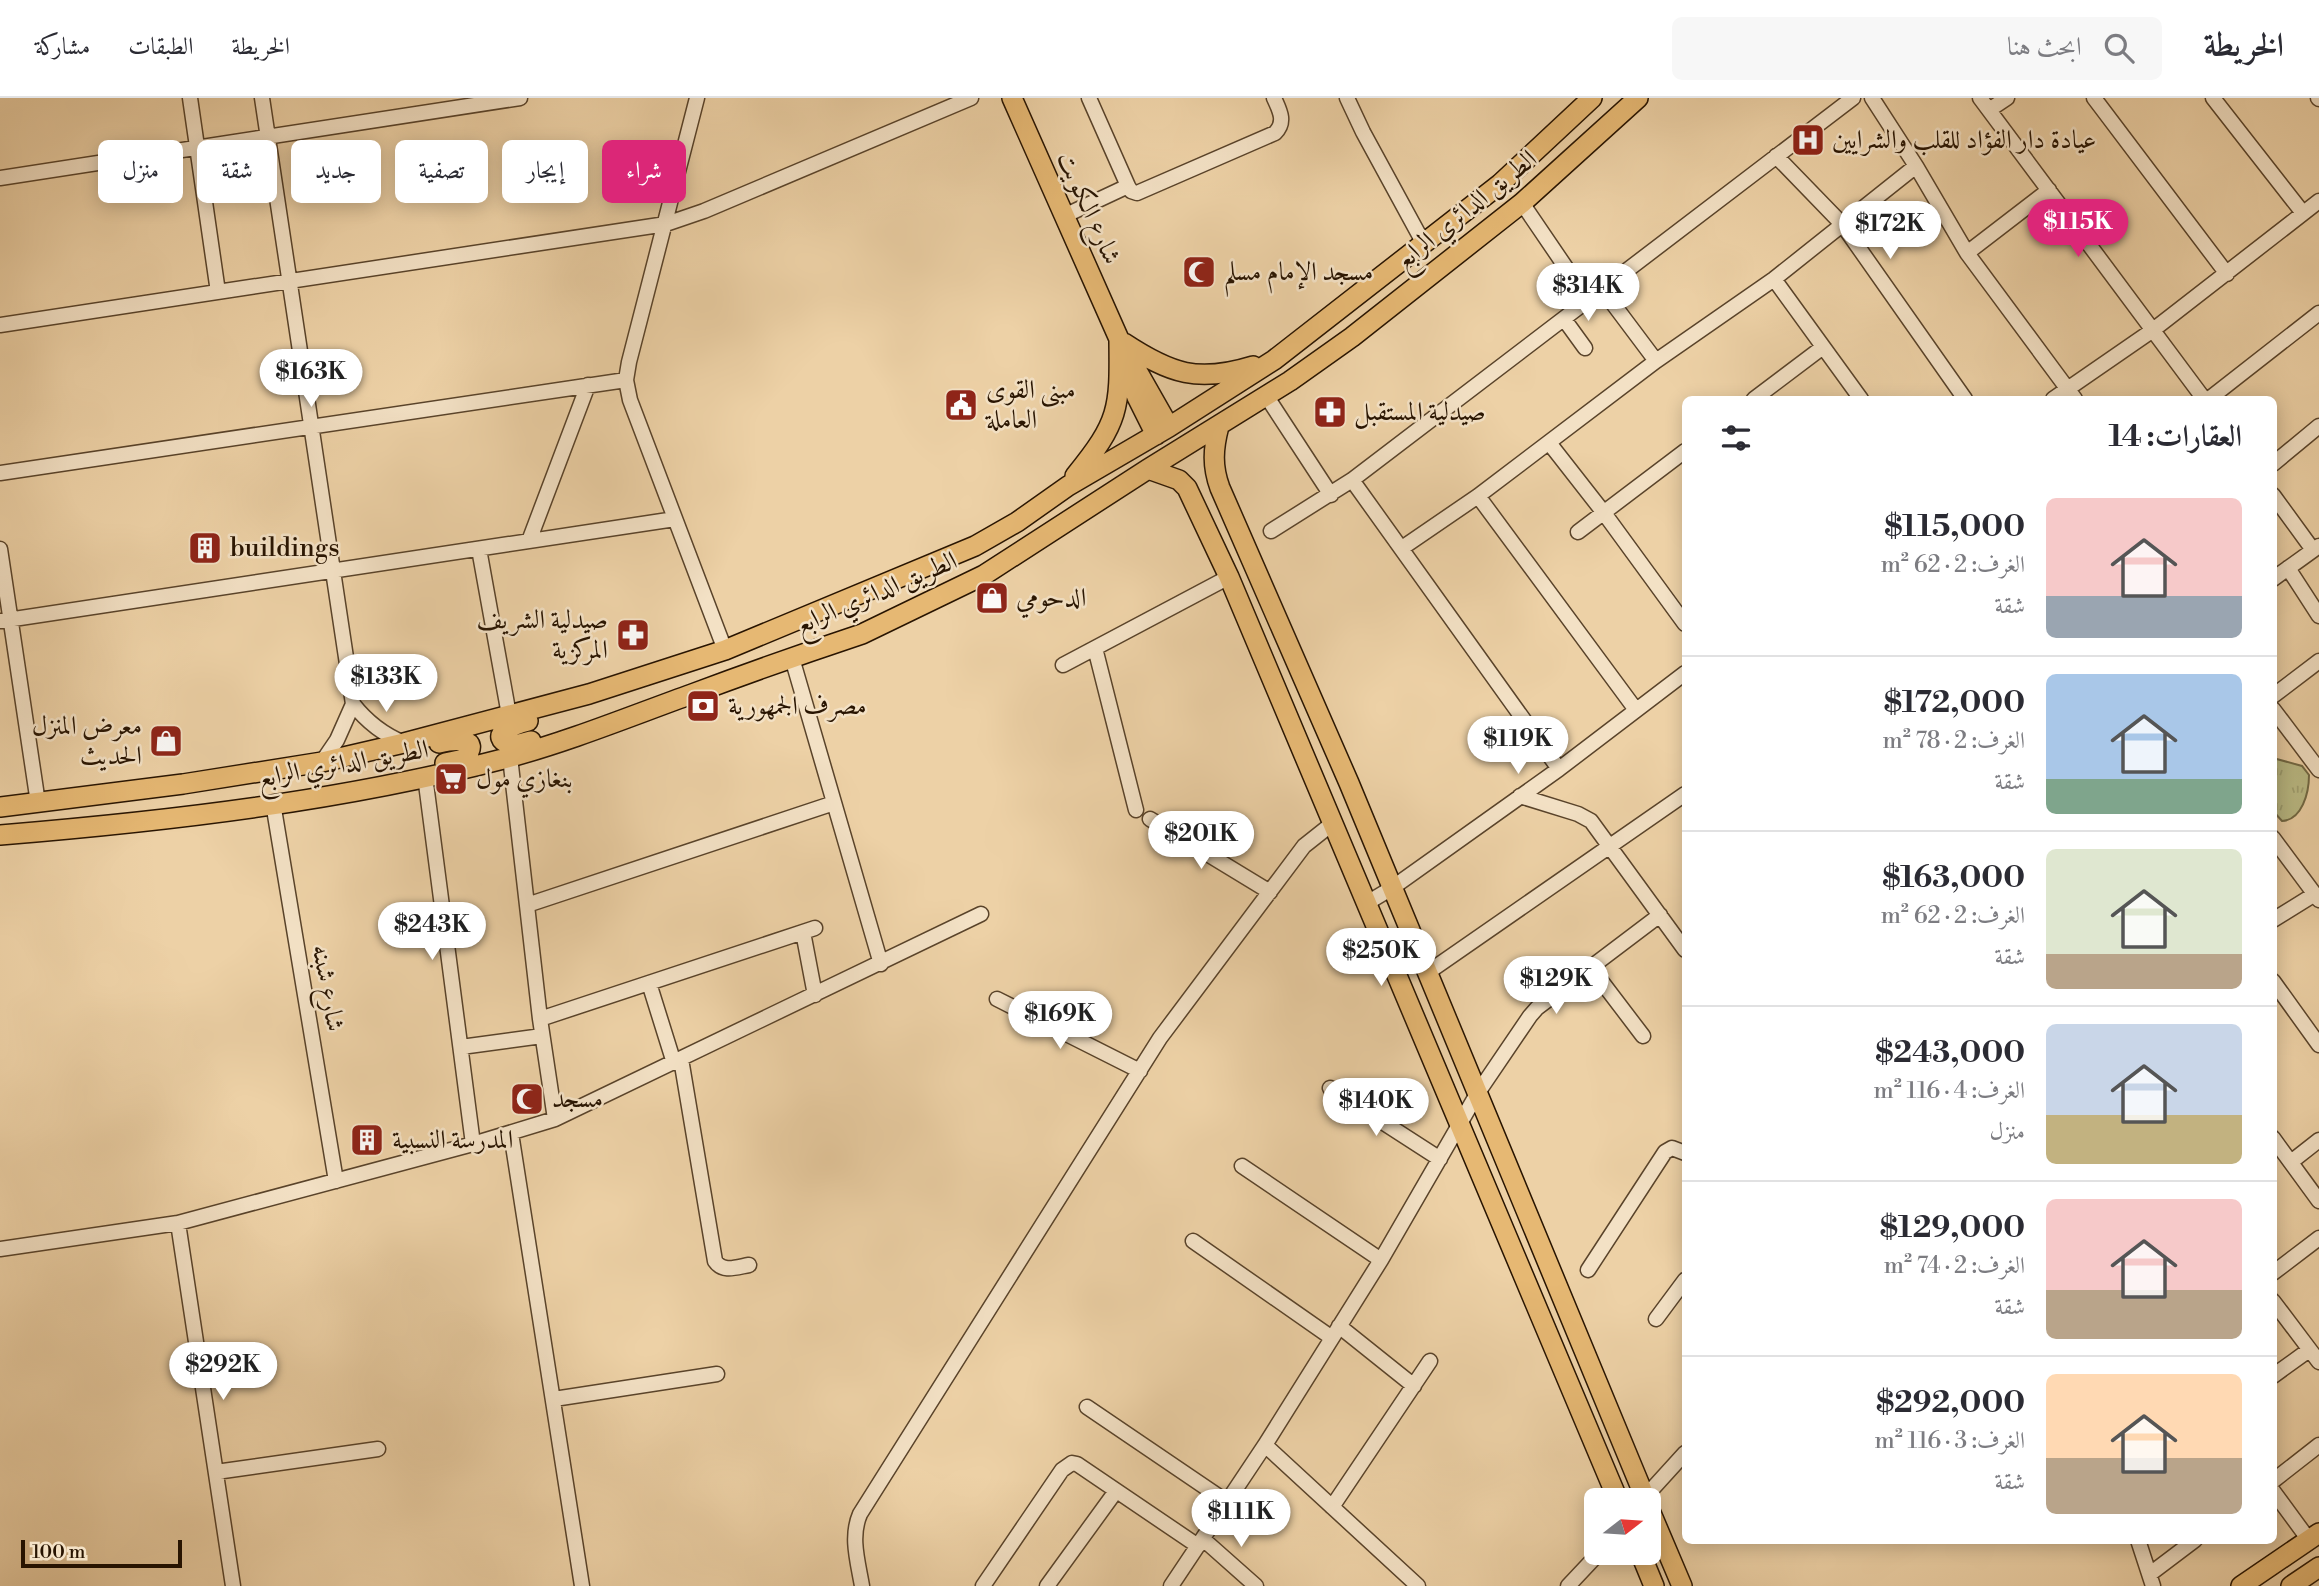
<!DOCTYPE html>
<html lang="ar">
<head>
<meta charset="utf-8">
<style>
  :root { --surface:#fff; --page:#f7f7f7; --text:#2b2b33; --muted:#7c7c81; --line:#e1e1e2; --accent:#db2777 }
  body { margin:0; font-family:"Libre Bodoni",Amiri,serif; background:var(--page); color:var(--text); direction:rtl; height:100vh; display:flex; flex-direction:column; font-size:26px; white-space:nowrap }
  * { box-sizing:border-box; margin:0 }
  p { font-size:23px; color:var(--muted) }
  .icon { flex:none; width:38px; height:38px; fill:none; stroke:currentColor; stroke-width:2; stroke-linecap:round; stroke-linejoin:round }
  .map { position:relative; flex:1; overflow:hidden; direction:ltr }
  .side { position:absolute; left:1682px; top:298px; width:595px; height:1148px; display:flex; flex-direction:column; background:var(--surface); border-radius:10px; box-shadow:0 4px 18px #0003; direction:rtl }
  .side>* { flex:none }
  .hud { position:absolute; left:21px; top:42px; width:665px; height:63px; direction:rtl; display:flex; gap:14px }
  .needle { width:46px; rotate:73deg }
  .fabs { position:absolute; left:1584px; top:1390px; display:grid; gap:14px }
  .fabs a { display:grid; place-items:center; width:77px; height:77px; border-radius:10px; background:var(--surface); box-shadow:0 4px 18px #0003; font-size:35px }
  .scale { position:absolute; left:21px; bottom:18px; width:161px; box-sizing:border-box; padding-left:7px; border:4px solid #281401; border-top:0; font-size:19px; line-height:24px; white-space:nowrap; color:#281401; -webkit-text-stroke:5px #f3e1c5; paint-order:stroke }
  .price { position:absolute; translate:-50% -60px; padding:0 16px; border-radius:24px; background:#fff; color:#222; font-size:23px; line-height:46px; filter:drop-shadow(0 2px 4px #0008) }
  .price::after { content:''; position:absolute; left:50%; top:42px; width:21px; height:16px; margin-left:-10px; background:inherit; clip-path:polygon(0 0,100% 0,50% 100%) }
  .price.active { background:var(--accent); color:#fff }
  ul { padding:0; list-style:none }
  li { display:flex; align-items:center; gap:21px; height:175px; padding:0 35px }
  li+li { border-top:2px solid var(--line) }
  li span { display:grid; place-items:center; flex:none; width:196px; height:140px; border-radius:10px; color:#555 }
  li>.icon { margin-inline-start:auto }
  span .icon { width:84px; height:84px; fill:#fffc; stroke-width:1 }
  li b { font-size:30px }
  h2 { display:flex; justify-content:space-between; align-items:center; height:84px; padding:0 35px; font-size:30px }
  .tag { padding:0 24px; border-radius:10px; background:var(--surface); box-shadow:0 4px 18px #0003; font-size:24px; line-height:63px }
  .tag.active { background:var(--accent); color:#fff }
  header { display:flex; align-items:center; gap:42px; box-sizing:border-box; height:98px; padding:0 35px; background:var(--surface); border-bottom:2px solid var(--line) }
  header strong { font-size:33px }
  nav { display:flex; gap:38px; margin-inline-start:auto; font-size:24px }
  .search { width:490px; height:63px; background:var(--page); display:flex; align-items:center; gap:18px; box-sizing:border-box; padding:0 24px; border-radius:10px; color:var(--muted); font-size:26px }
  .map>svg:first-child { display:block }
  .grass { fill:url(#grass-tufts); stroke:#716843; stroke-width:2 }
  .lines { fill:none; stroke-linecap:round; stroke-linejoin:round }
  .minor-casing { stroke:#59432a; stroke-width:17 }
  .major-casing { stroke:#281401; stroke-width:22 }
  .minor { stroke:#f3e1c5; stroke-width:14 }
  .major { stroke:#e6b873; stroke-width:19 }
  .labels { text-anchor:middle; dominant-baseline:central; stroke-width:5; stroke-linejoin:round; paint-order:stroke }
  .poi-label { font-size:26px; fill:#281401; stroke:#f3e1c5; text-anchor:start }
  .street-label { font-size:26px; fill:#281401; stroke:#f3e1c5 }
</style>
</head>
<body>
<header>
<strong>الخريطة</strong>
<div class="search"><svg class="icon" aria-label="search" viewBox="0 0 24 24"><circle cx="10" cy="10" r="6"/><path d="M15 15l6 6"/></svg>ابحث هنا</div>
<nav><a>الخريطة</a><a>الطبقات</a><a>مشاركة</a></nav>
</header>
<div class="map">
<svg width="2319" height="1488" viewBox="0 0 2319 1488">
  <defs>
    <pattern id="grass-tufts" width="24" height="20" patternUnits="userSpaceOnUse" patternTransform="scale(1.75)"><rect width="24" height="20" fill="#babb85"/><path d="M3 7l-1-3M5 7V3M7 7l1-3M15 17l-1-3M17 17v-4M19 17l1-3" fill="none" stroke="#a0a071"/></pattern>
  </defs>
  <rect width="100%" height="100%" fill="#edd1a6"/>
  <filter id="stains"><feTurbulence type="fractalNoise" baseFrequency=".00286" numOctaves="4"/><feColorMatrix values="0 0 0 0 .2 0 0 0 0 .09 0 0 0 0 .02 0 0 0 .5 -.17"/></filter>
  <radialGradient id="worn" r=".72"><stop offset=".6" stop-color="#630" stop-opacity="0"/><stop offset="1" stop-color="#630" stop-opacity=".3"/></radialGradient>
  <path class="grass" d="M2273,660L2302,668L2309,677C2309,695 2302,722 2282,723L2273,713Z"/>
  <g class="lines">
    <defs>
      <path id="minor" d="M190,0L218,194
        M262,0L353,606L337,642L322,664
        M697,0L629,264L626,282L630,302L725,552
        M1089,0L1128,88L1131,93L1137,95L1275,35C1286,24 1280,13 1274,0
        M1347,0L1363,34L1424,146
        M1872,0L1916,68L1967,155L2075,301
        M1980,0L2204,301
        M2094,0L2227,176
        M2213,0L2303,115
        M2318,0L2319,1
        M1989,12L2007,0
        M1776,58L1842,126L1965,301
        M0,80L520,0
        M1522,105L1588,202
        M1064,118L1128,88
        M1967,155L2049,92
        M1774,181L1861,301
        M1602,191L1656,263
        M1564,221L1585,250
        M0,227L666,126L704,113L971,0
        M1267,299L1331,397
        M1754,301L1823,249
        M2053,301L2153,232L2319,103
        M2209,301L2319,215
        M1550,346L1604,415L1685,526
        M2273,366L2319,328
        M0,375L626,282
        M1352,382L1559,671
        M2273,397L2313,452
        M1478,398L1636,612
        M1271,433L1352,382L1853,0
        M1578,434L1685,353
        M529,443L588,287
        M1402,450L1478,398L1656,263L1774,181L1916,68
        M0,451L38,705
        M479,451L509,617
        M2288,470L2319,518
        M2273,481L2319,448
        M0,523L675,421
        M1095,550L1136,712
        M792,560L881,866
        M1063,567L1229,479
        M2273,598L2319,563
        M353,606C367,624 382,636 404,645
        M2273,611L2319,672
        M510,659L540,921L555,1021
        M425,678L473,1046
        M1520,698L1578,716L1591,723L1685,852
        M273,705L336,1083
        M1150,721L1270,794
        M2273,740L2319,802
        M1367,805L1392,790L1559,671L1685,575
        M527,807L834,705
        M2273,822L2315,796
        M803,834L815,897
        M1592,871L1643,938
        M1427,875L1685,696
        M2273,883L2319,947
        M649,885L674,965
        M997,901L1140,973
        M540,921L815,830
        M461,949L542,938
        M681,961L715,1163C723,1175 737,1169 749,1167
        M1330,990L1440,1061
        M511,1035L582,1488
        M2273,1040L2319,1103
        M2291,1064L2319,1042
        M1242,1068L1381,1162
        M178,1125L233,1488
        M1193,1143L1332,1240
        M0,1151L178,1125L473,1046L555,1021L981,816
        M1588,1172L1665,1054L1672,1050L1685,1055
        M2273,1175L2319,1140
        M2273,1203L2319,1264
        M1656,1221L1685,1182
        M1339,1228L1414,1288
        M2273,1278L2309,1252
        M554,1301L717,1276
        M1087,1309L1227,1404
        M1265,1347L1418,1488
        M216,1374L378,1351
        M2273,1383L2319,1347
        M2273,1393L2309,1442
        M1645,1399L1685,1355
        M1332,1409L1430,1263
        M1203,1441L1256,1488
        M2138,1442L2153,1488
        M2150,1476L2195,1442
        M862,1488C858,1464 850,1439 860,1416L1160,940L1304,748L1333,725
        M983,1488L1062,1372L1072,1365L1077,1366L1198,1448
        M1047,1488L1116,1393
        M1171,1488L1265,1347L1381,1162L1477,996L1530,918L1537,910L1660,817
        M1568,1488L1600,1454"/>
      <path id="major" d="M1012,0L1119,241L1169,329
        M1124,245C1171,276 1198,285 1253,268
        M1127,273L1137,299L1156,337
        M1219,328C1213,351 1212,368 1220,390L1349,685L1646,1402
        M1148,371L1179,382L1187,390L1229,479L1618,1402
        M1075,378C1119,324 1120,311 1119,243
        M528,623C516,626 484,637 512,648L531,643
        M439,645C452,642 484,638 464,661L445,665
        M0,709L183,686L322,664L404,645L589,596L725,552L975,448L1017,424L1068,388L1169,329L1274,262L1500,86L1592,0
        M0,737C169,723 343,703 507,660C570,643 631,618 692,596C748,575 805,555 862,536L984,477L1148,371L1290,283L1352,239L1522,105L1638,0
        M1648,1408L1682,1488
        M1640,1454L1654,1488
        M2241,1488L2319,1435
        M2291,1488L2319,1469"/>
    </defs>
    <use href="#minor" class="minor-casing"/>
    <use href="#major" class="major-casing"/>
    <use href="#minor" class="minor"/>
    <use href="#major" class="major"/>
  </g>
  <defs>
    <symbol id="hospital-square" viewBox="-11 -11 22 22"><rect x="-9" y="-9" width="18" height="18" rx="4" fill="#8f2418" stroke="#f3e1c5"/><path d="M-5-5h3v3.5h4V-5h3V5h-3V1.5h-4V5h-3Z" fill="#fff"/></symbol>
    <symbol id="mosque-square" viewBox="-11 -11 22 22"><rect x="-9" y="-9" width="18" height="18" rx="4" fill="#8f2418" stroke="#f3e1c5"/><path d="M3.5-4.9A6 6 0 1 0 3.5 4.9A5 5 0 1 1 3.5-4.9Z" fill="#fff"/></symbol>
    <symbol id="civic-square" viewBox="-11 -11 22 22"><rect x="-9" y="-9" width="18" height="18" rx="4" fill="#8f2418" stroke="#f3e1c5"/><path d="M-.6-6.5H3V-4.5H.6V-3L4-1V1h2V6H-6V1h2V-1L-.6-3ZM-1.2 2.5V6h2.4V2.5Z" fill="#fff"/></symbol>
    <symbol id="pharmacy-square" viewBox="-11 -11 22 22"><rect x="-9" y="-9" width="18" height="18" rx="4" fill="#8f2418" stroke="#f3e1c5"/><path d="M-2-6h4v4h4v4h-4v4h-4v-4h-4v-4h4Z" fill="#fff"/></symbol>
    <symbol id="building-square" viewBox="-11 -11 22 22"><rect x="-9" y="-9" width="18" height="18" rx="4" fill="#8f2418" stroke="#f3e1c5"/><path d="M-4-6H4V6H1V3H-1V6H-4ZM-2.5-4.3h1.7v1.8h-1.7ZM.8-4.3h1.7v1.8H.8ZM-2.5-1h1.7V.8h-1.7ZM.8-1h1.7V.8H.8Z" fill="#fff"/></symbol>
    <symbol id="shop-square" viewBox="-11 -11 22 22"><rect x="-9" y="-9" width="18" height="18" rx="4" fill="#8f2418" stroke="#f3e1c5"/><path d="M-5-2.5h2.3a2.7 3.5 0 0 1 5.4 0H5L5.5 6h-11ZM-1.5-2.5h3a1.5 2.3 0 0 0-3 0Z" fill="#fff"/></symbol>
    <symbol id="bank-square" viewBox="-11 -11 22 22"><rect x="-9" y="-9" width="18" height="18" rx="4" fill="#8f2418" stroke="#f3e1c5"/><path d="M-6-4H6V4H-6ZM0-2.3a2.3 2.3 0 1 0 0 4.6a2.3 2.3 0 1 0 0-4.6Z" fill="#fff"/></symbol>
    <symbol id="supermarket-square" viewBox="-11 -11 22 22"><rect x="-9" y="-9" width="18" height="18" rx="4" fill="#8f2418" stroke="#f3e1c5"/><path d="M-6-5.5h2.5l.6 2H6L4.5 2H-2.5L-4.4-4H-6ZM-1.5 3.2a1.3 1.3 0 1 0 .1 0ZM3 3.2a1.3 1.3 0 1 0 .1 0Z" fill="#fff"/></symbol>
  </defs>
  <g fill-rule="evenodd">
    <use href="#hospital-square" x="1789" y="23" width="38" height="38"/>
    <use href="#mosque-square" x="1180" y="155" width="38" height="38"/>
    <use href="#civic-square" x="942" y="288" width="38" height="38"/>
    <use href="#pharmacy-square" x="1311" y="295" width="38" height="38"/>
    <use href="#building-square" x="186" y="431" width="38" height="38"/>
    <use href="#shop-square" x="973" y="481" width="38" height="38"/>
    <use href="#pharmacy-square" x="614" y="518" width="38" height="38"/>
    <use href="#bank-square" x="684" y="589" width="38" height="38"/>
    <use href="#shop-square" x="147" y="624" width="38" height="38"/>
    <use href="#supermarket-square" x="432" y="662" width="38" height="38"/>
    <use href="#mosque-square" x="508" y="982" width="38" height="38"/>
    <use href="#building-square" x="348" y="1023" width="38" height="38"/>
  </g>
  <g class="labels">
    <g class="poi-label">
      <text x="1832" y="42">عيادة دار الفؤاد للقلب والشرايين</text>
      <text x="1224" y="174">مسجد الإمام مسلم</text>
      <text x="986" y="292">مبنى القوى<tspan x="986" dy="30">العاملة</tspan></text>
      <text x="1354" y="314">صيدلية المستقبل</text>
      <text x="230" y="450">buildings</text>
      <text x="1016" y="500">الدحومي</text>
      <text x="608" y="522" text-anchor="end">صيدلية الشريف<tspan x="608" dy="30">المركزية</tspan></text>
      <text x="728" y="608">مصرف الجمهورية</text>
      <text x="142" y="628" text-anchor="end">معرض المنزل<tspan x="142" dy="30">الحديث</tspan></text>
      <text x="476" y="681">بنغازي مول</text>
      <text x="552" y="1001">مسجد</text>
      <text x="392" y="1042">المدرسة النسبية</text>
    </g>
    <g class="street-label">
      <text transform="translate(1089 110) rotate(66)">شارع الكويت</text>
      <text transform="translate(1466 112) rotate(-39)">الطريق الدائري الرابع</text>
      <text transform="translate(876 495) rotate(-23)">الطريق الدائري الرابع</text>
      <text transform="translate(343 666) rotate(-10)">الطريق الدائري الرابع</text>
      <text transform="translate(328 890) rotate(80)">شارع شبنه</text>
    </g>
  </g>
  <rect width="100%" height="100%" filter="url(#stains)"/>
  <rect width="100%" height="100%" fill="url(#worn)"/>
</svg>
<div class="fabs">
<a><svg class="needle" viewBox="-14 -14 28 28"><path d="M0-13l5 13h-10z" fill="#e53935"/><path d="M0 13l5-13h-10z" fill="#7c7c81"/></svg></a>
</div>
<div class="scale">100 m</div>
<b class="price active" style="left:2078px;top:161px">$115K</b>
<b class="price" style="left:1890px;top:163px">$172K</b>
<b class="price" style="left:1588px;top:225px">$314K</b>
<b class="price" style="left:311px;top:311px">$163K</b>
<b class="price" style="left:386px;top:616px">$133K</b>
<b class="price" style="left:1518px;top:678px">$119K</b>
<b class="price" style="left:1201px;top:773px">$201K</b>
<b class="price" style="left:432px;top:864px">$243K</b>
<b class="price" style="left:1381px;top:890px">$250K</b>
<b class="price" style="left:1556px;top:918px">$129K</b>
<b class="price" style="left:1060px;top:953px">$169K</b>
<b class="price" style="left:1376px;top:1040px">$140K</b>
<b class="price" style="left:223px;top:1304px">$292K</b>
<b class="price" style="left:1241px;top:1451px">$111K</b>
<div class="hud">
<a class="tag active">شراء</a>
<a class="tag">إيجار</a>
<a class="tag">تصفية</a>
<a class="tag">جديد</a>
<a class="tag">شقة</a>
<a class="tag">منزل</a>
</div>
<section class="side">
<h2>العقارات: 14<svg class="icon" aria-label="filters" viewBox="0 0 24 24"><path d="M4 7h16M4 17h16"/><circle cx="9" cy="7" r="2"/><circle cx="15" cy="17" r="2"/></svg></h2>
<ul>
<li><span style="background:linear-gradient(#f6c9c9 70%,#9aa5b1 0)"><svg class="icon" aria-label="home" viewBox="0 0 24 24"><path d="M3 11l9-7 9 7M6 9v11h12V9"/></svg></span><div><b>$115,000</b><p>الغرف: 2 · 62 m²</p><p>شقة</p></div></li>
<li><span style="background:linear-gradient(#a9c7e8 75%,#7fa58c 0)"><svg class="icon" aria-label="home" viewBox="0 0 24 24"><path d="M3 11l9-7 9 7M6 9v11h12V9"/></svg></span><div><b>$172,000</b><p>الغرف: 2 · 78 m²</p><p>شقة</p></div></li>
<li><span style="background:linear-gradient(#dfe7d0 75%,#b9a48a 0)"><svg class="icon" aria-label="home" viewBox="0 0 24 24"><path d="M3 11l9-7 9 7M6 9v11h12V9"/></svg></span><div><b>$163,000</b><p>الغرف: 2 · 62 m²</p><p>شقة</p></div></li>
<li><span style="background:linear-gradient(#c9d6e8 65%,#c2b280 0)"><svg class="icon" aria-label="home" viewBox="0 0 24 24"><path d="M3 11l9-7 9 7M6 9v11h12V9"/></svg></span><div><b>$243,000</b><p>الغرف: 4 · 116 m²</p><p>منزل</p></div></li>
<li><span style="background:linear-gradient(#f6c9c9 65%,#b9a48a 0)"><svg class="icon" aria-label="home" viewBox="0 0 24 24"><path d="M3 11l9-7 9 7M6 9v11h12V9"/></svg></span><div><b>$129,000</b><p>الغرف: 2 · 74 m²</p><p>شقة</p></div></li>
<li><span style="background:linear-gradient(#ffd9b3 60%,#b9a48a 0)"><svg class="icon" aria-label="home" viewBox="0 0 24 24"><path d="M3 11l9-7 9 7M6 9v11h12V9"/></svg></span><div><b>$292,000</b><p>الغرف: 3 · 116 m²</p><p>شقة</p></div></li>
</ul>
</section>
</div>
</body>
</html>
